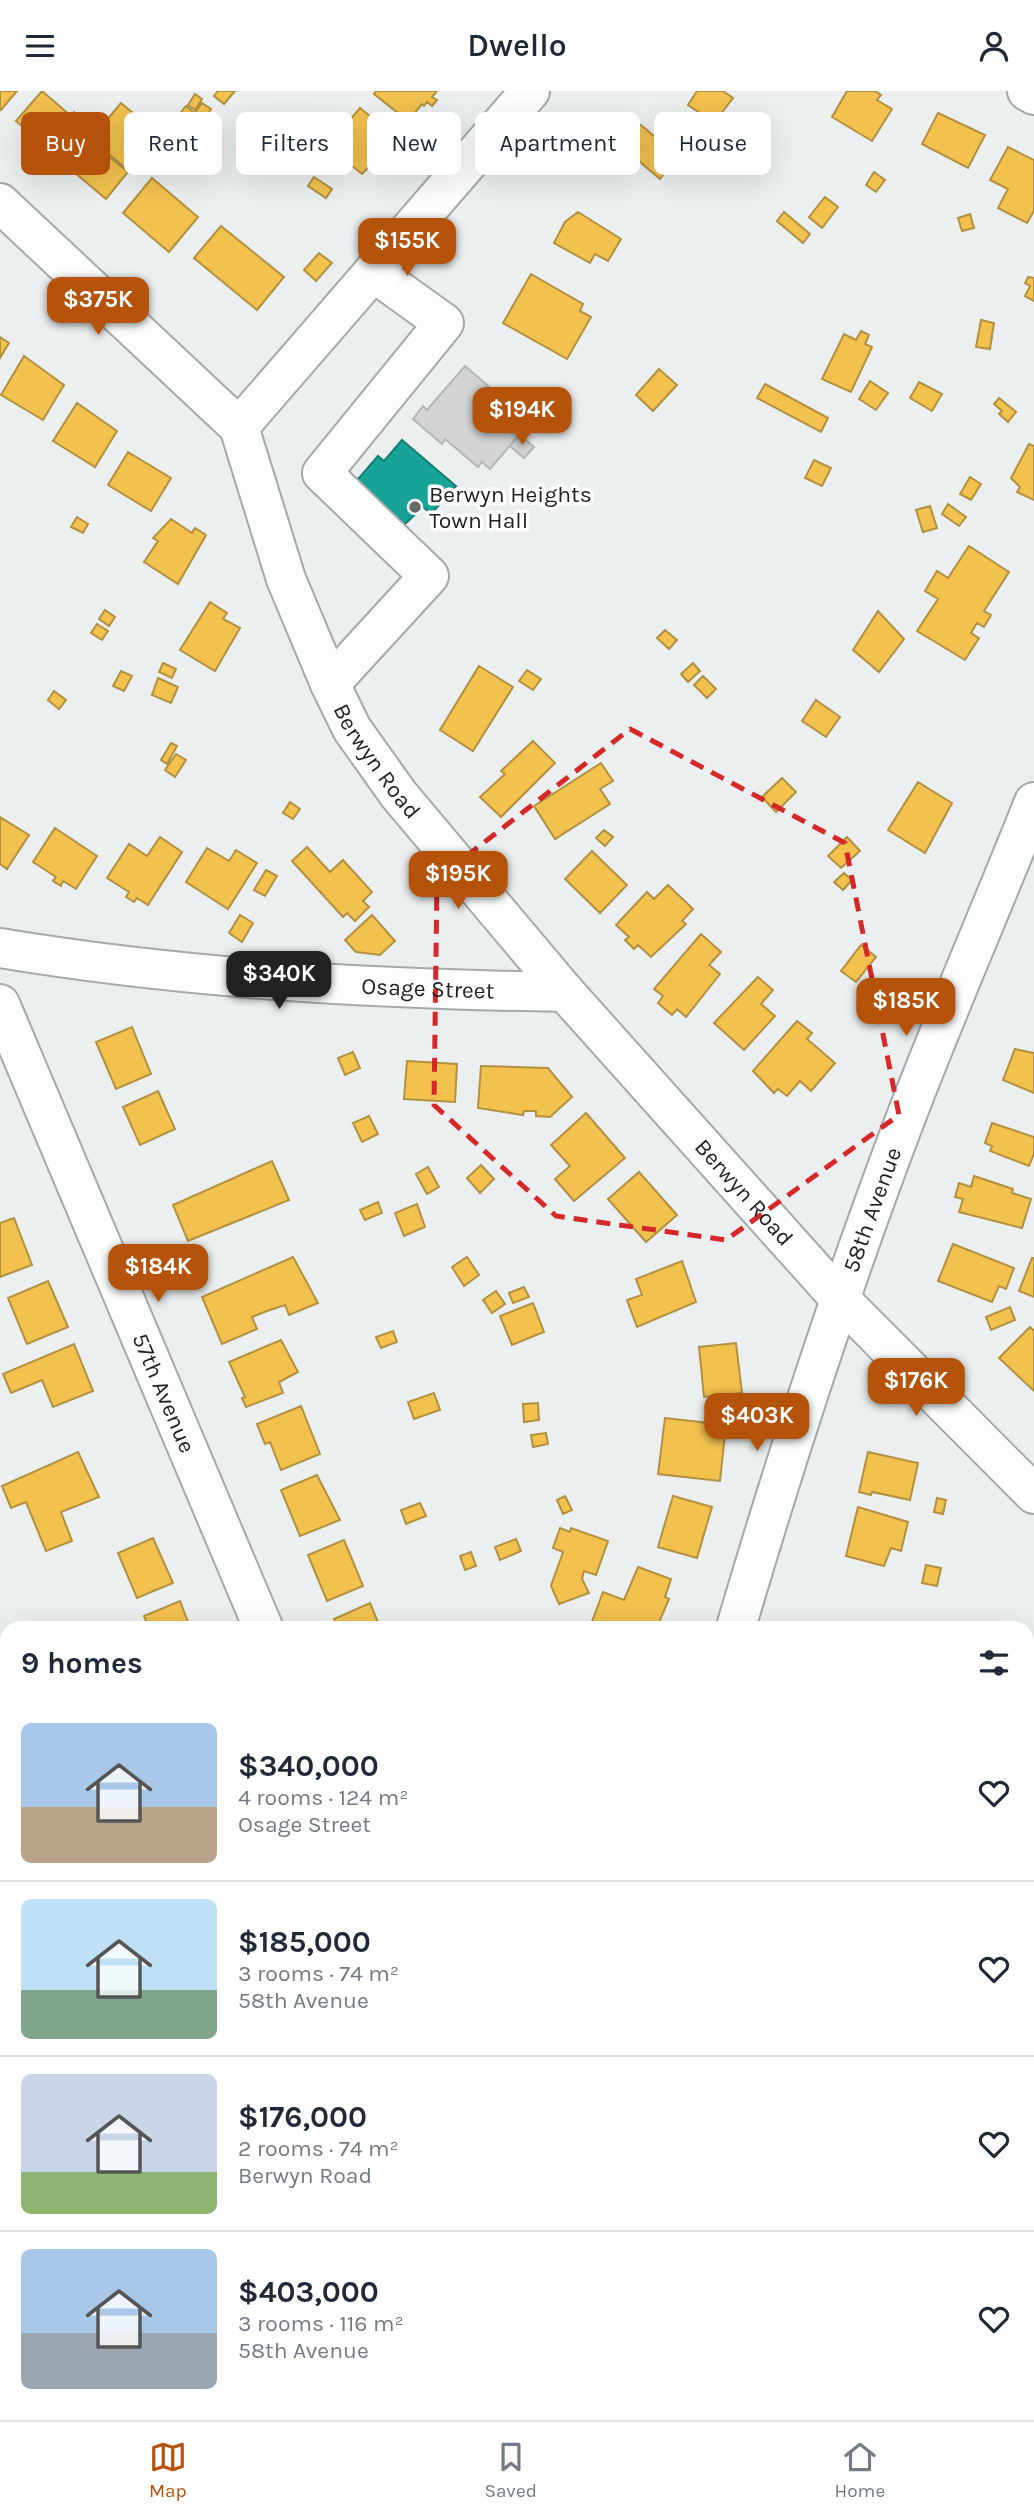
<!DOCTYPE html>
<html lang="en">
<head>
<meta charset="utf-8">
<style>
  :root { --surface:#fff; --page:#f6f6f7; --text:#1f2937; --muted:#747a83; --line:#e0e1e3; --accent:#b45309 }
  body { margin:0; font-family:Karla,sans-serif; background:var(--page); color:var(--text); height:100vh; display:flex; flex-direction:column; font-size:26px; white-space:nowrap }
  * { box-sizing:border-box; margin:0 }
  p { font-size:23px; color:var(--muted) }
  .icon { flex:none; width:38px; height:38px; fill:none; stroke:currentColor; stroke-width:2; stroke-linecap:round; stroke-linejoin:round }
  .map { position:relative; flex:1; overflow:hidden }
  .panel { position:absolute; left:0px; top:1530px; width:1034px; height:800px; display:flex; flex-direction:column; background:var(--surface); border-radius:21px 21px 0 0; box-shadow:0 7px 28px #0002 }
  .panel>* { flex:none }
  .hud { position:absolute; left:21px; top:21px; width:992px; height:63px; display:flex; gap:14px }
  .price { position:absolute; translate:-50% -60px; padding:0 16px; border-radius:14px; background:var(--accent); color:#fff; font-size:23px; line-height:46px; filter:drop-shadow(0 2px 4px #0008) }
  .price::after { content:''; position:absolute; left:50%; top:42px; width:21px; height:16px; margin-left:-10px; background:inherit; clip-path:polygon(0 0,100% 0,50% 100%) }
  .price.on { background:#222; color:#fff }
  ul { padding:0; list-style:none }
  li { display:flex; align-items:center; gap:21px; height:175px; padding:0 21px }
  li+li { border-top:2px solid var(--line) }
  li span { display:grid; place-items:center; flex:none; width:196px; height:140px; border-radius:10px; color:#555 }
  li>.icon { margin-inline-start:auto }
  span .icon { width:84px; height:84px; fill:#fffc; stroke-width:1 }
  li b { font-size:30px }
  h2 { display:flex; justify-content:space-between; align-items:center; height:84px; padding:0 21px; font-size:30px }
  .tag { padding:0 24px; border-radius:10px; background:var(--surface); box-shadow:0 7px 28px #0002; font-size:24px; line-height:63px }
  .tag.on { background:var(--accent); color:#fff }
  header { display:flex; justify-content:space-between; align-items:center; height:91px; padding:0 21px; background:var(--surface); font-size:32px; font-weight:600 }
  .dock { display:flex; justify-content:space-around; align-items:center; height:98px; border-top:2px solid var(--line); background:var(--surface); font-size:19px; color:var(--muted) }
  .dock a { display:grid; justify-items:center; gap:4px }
  .dock .on { color:var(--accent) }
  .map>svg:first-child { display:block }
  .green { fill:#c6edea }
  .homes { fill:#f2c14e; stroke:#b29140; stroke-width:2 }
  .public { fill:#17a398; stroke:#197c74; stroke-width:2 }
  .building { fill:#d3d5d5; stroke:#b5b7b7; stroke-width:2 }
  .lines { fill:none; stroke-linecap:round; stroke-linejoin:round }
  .minor-casing { stroke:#a7a9a9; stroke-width:42 }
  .minor { stroke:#fcfdfd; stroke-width:38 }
  .marked { fill:none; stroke:#d62828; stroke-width:5; stroke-dasharray:14 9; stroke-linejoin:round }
  .poi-dot { fill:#666868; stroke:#fff; stroke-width:2.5 }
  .labels { text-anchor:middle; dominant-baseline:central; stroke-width:7; stroke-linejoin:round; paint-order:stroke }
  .poi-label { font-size:23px; fill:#1e2020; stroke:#fff; text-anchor:start }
  .street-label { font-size:23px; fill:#1e2020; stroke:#fff }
</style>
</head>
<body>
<header><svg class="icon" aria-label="menu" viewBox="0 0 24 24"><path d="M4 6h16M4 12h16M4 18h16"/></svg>Dwello<svg class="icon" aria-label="person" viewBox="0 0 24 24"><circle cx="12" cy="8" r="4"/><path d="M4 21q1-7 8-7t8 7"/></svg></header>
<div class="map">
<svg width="1034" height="2329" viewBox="0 0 1034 2329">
  <rect width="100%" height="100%" fill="#ecefef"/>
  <path class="green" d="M0,1603L7,1622V2322H246L249,2329H0Z"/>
  <path class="homes" d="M0,0H17L1,19L0,18Z
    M42,0L71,25L74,21L83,29L55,63L51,60L46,66L41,61L46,56L16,30Z
    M218,0H235L224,13L214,5Z
    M376,0H437L432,6L437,9L432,15L427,11L424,15L422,13L408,30L374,3Z
    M697,0H723L733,7L714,32L688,14Z
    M847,0H875L881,4L877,9L892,18L872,50L832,26Z
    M195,3L202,8L195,19L188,14Z
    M121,12L161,45L130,81L91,48Z
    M202,12L211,18L203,31L193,24Z
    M186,15L193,21L185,31L178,25Z
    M360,17L397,47L362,83L328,55Z
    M938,22L985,44L968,77L922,53Z
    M632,34H641L662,52L669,45L684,57L660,88L626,59L625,43Z
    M90,50L128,81L106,108L68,76Z
    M1008,56L1034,69V120L1027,132L998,117L1008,98L990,89Z
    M874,81L885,89L876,101L866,94Z
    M314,86L332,98L326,107L308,95Z
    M152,87L198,126L169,161L123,122Z
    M825,106L838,116L822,137L809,126Z
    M578,121L621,148L608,170L595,163L590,172L554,152L565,131Z
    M784,121L810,143L803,152L777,130Z
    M970,123L974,137L962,140L958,127Z
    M221,135L284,186L257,219L194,167Z
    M319,162L332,172L316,190L304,179Z
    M531,183L583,213L580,220L591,226L567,268L503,232Z
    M1028,186L1034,187V210L1025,205L1030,195L1025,192Z
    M981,229L994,232L990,258L976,256Z
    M861,240L869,244L865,253L872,256L851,301L822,288L844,243L856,249Z
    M0,246L9,252L0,267Z
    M24,265L64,294L43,329L1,304Z
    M659,278L677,294L653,320L636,304Z
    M870,290L888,302L876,319L859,308Z
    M919,291L942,303L932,320L910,307Z
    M765,293L828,327L821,341L757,307Z
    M999,307L1016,321L1008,331L999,323L1002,320L994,313Z
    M77,312L117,340L95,376L53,350Z
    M1029,353L1034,355V409L1017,401L1020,396L1011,387Z
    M128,361L171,387L151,420L108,394Z
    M814,369L831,377L822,395L805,387Z
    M970,386L981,393L971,409L960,403Z
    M948,413L966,426L959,435L942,423Z
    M930,415L937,437L923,441L916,419Z
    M77,426L88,433L83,442L71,436Z
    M171,428L192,442L195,437L206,444L178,493L144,471L158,450L153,447Z
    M969,455L1009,481L984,520L991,524L984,536L977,532L971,542L979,547L965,569L917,540L938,508L925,500L937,480L948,487Z
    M210,511L227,522L223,528L240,537L215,580L180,559Z
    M105,519L115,526L109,535L99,528Z
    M878,520L904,548L879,581L853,559Z
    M97,533L108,540L102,549L91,542Z
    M665,539L677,549L669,558L657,547Z
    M163,572L176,578L172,587L159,581Z
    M693,572L700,580L688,591L681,583Z
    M479,575L513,596L473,660L440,639Z
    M527,579L541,588L533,599L519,590Z
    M121,580L132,585L124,600L113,595Z
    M703,585L716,598L707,607L694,594Z
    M158,587L178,596L171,612L152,604Z
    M54,600L66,609L59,618L48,609Z
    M816,609L840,626L826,646L802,630Z
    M533,650L555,672L501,726L480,706L505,683L501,680Z
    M171,652L177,655L167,673L161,669Z
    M176,663L186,669L175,686L165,679Z
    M601,672L613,690L600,698L610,713L555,748L534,715Z
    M782,687L796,701L776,721L762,706Z
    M918,691L952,712L925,762L888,739Z
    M290,711L300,718L293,728L283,722Z
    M0,726L29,744L7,778L0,773Z
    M55,737L97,765L76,798L63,790L61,795L53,790L56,786L33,771Z
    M604,739L613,746L605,755L596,747Z
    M160,746L182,761L148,814L137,807L134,811L126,806L129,801L107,787L129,753L147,765Z
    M847,746L860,760L841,777L828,765Z
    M307,756L330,781L343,769L372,801L363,810L369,816L355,830L347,822L343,826L292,770Z
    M207,757L229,770L236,759L257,772L228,818L186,791Z
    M592,760L627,794L600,822L565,788Z
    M266,779L277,785L265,805L254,799Z
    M844,782L852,789L843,799L834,791Z
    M668,794L693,818L682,830L686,833L651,866L638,854L634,858L625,849L629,846L616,834L647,801L654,808Z
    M240,824L253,832L242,851L229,842Z
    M372,824L395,850L380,864L356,861L345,849Z
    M701,843L721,861L709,874L720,883L686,926L677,918L672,924L658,912L663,905L654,898Z
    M861,854L876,866L856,891L841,880Z
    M758,886L773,899L761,913L775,925L744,959L714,932Z
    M797,930L812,942L807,948L835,972L811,1000L800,990L787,1005L778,998L774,1002L753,980Z
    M132,936L151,983L116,998L96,951Z
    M1015,958L1034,962V1002L1003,989Z
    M353,961L360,977L345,984L338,967Z
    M407,970L457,973L455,1011L404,1008Z
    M481,975L548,977L572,1006L550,1026L536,1025V1020H524L523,1024L478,1017Z
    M158,1000L175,1038L140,1054L123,1016Z
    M586,1022L625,1067L574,1110L555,1088L570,1075L551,1054Z
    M369,1025L378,1043L362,1051L353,1032Z
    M992,1032L1034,1046V1063L1029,1075L990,1060L992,1055L985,1052Z
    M272,1070L289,1109L188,1150L173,1114Z
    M481,1074L494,1088L480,1102L467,1087Z
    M428,1076L439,1096L427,1103L416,1083Z
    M639,1081L677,1124L646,1151L608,1108Z
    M974,1085L1013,1098L1012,1102L1031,1108L1022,1137L959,1121L963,1108L955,1106L959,1092L971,1096Z
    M378,1111L382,1122L365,1129L360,1119Z
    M417,1113L425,1136L404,1145L395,1122Z
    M14,1127L32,1174L0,1186V1132Z
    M953,1153L1014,1177L1006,1198L999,1195L992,1211L938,1190Z
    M293,1166L318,1212L289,1224L285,1214L267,1220L252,1226L257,1238L222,1253L202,1206Z
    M467,1166L479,1184L464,1195L452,1176Z
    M1032,1167H1034V1206L1019,1200Z
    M682,1170L696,1211L637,1236L627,1209L642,1204L636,1188Z
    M48,1190L68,1236L27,1253L8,1207Z
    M524,1196L529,1206L513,1212L509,1202Z
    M496,1200L505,1213L492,1222L483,1209Z
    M533,1212L544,1241L512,1254L500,1225Z
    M1010,1216L1015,1229L991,1239L986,1226Z
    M1030,1236L1034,1240V1300L999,1267Z
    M393,1240L397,1251L381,1257L376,1246Z
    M281,1249L298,1281L279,1291L283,1302L246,1316L242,1307L245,1306L229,1271Z
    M736,1252L742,1302L704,1306L699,1256Z
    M74,1253L93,1300L53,1316L42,1289L11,1302L3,1283Z
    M434,1302L440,1319L414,1328L408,1311Z
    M538,1312L539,1329L524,1331L523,1313Z
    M301,1315L320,1363L281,1379L270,1351L265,1353L257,1333Z
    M665,1327L726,1334L720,1390L658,1383Z
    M546,1342L548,1353L533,1356L531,1344Z
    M78,1361L99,1406L61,1421L72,1450L46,1460L26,1411L11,1417L2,1395Z
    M868,1361L918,1372L910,1409L872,1401L871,1404L859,1401Z
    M317,1384L340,1429L300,1445L281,1399Z
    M565,1405L572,1419L563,1423L557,1409Z
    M673,1405L712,1416L697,1467L658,1456Z
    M937,1407L946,1409L943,1423L934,1421Z
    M420,1412L426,1425L406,1433L401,1419Z
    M858,1416L908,1431L901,1460L891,1457L884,1475L846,1465Z
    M560,1437L570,1441L571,1437L608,1450L596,1484L584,1480L582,1488L589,1502L559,1513L551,1495L563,1461L553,1457Z
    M153,1447L173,1492L137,1507L118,1462Z
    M516,1448L521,1460L500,1469L495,1456Z
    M344,1449L363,1495L327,1510L308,1464Z
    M471,1461L476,1475L465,1479L460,1465Z
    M926,1474L941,1477L937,1495L922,1492Z
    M638,1476L671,1488L665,1506L669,1508L657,1536H590L603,1501L624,1509Z
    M180,1510L190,1536H149L144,1525Z
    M370,1512L380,1536H338L334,1528Z
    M1027,2108H1034V2139L1027,2138Z
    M1027,2248H1034V2316H1031V2326L1011,2327V2322H1027Z
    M399,2322H476L479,2329H402Z
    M756,2322H787L807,2326V2329H754Z"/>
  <path class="public" d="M402,349L456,395L431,423L420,413L421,418L402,436L353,394L378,365L384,370Z"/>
  <path class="building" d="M465,275L530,331L490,378L482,371L478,376L445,348L442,353L413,328L423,315L427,319Z
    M520,344L534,356L524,367L510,355Z"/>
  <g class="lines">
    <defs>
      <g id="minor">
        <path d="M1027,0L1034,4"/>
        <path id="s1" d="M0,112L239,336L286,488L330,593L352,638L399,704L565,901L840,1208L1034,1403"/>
        <path d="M239,336L530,0"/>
        <path d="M330,593L429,485L322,382L444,232L373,181"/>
        <path id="s2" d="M0,857C187,888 375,898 565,901"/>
        <path id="s3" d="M0,913L263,1536"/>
        <path id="s4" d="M736,1536C786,1367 840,1200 903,1034C944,926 991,819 1034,711"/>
        <path d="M597,2322L602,2329"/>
        <path d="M651,2322L652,2329"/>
      </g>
    </defs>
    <use href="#minor" class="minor-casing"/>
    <use href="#minor" class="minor"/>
  </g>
  <path class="marked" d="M630,638L845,752L899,1024L726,1149L556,1125L434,1014L437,788Z"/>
  <circle class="poi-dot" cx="415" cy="416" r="7"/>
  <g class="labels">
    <g class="poi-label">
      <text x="429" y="403">Berwyn Heights<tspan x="429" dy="26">Town Hall</tspan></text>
    </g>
    <g class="street-label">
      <text stroke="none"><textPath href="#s1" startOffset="691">Berwyn Road</textPath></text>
      <text stroke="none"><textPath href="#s2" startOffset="430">Osage Street</textPath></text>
      <text stroke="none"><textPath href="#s1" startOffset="1258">Berwyn Road</textPath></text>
      <text stroke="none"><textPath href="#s4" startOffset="439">58th Avenue</textPath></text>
      <text stroke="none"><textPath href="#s3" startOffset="422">57th Avenue</textPath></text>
    </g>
  </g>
</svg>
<b class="price" style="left:407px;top:187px">$155K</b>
<b class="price" style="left:98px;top:246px">$375K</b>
<b class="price" style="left:522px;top:356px">$194K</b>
<b class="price" style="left:458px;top:820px">$195K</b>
<b class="price on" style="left:279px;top:920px">$340K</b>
<b class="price" style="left:906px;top:947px">$185K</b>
<b class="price" style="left:158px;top:1213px">$184K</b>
<b class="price" style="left:916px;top:1327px">$176K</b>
<b class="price" style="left:757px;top:1362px">$403K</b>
<div class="hud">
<a class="tag on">Buy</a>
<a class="tag">Rent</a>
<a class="tag">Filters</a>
<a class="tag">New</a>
<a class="tag">Apartment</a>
<a class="tag">House</a>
</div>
<section class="panel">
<h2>9 homes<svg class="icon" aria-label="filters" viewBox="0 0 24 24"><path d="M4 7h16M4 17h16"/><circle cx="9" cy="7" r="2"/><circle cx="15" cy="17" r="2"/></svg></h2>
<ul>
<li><span style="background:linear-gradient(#a9c7e8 60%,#b9a48a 0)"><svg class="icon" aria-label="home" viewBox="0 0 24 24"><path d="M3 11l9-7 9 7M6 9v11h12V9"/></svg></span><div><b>$340,000</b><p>4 rooms · 124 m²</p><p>Osage Street</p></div><svg class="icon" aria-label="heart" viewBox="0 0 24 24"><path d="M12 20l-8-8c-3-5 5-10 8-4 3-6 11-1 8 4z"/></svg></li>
<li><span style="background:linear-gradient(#bfe0f5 65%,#7fa58c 0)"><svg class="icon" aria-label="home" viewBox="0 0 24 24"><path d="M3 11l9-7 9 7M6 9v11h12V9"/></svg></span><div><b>$185,000</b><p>3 rooms · 74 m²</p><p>58th Avenue</p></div><svg class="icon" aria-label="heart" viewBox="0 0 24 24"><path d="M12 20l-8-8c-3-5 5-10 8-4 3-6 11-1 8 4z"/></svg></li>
<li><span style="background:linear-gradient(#c9d6e8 70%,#8fb573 0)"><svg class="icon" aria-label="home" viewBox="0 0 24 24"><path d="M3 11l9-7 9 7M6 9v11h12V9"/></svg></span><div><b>$176,000</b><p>2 rooms · 74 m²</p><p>Berwyn Road</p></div><svg class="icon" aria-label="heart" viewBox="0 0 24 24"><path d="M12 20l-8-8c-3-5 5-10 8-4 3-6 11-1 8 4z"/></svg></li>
<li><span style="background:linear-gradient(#a9c7e8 60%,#9aa5b1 0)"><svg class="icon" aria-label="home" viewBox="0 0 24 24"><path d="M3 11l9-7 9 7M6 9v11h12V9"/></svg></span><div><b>$403,000</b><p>3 rooms · 116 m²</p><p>58th Avenue</p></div><svg class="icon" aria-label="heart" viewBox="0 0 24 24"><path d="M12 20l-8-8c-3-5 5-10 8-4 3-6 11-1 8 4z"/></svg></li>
</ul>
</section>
</div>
<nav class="dock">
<a class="on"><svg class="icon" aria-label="map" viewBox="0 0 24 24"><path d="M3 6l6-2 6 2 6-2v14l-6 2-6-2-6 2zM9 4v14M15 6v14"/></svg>Map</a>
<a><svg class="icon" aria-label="saved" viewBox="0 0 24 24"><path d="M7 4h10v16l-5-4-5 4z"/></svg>Saved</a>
<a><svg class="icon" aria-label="home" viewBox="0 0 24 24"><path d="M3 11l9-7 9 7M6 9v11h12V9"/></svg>Home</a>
</nav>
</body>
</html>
